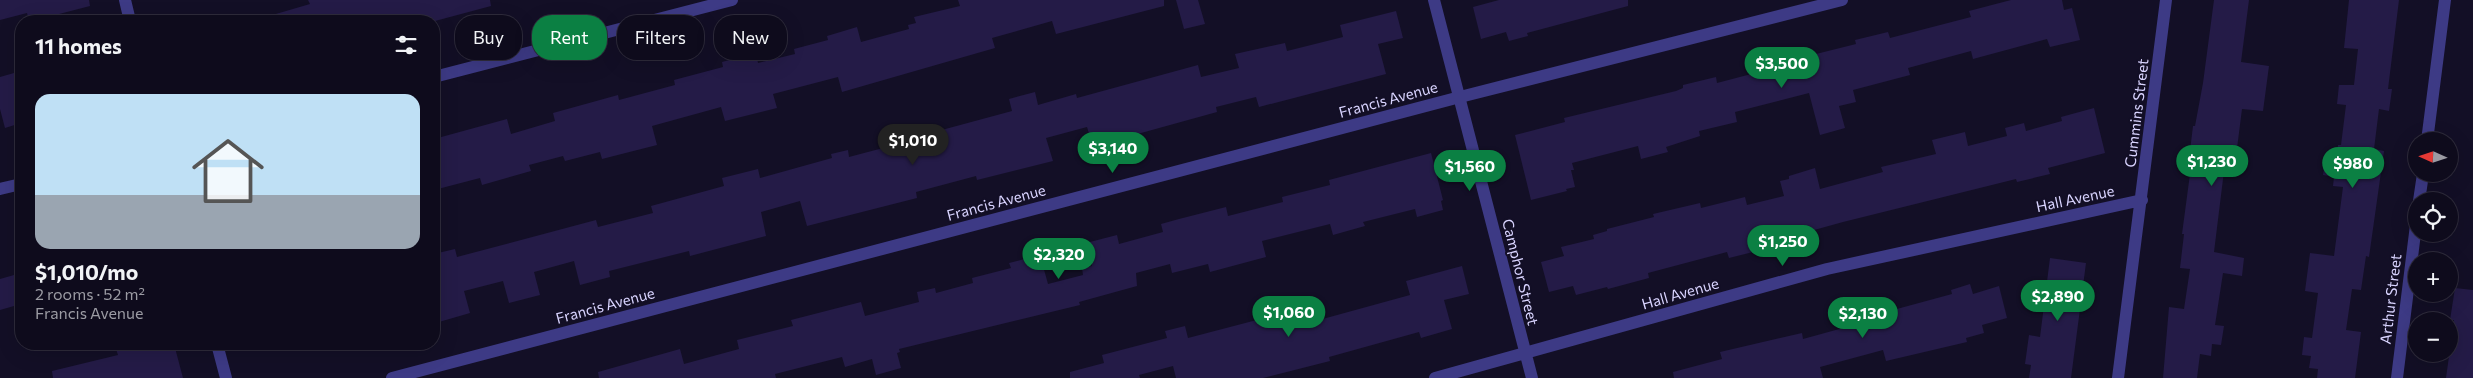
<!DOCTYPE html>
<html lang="en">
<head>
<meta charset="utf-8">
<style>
  :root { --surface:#0e0b1c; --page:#1c1929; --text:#f1f3f6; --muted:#9b9ba3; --line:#2e2b3b; --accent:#0b8043 }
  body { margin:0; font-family:Commissioner,sans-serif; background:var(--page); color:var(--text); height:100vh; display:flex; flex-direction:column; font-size:19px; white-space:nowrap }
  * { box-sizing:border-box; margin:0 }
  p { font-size:16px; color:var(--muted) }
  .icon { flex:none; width:28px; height:28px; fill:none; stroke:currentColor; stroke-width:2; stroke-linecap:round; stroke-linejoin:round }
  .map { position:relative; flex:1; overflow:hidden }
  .side { position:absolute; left:15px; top:15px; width:425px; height:335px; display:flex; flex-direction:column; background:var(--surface); border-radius:20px; box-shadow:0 5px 20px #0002,0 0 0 1px var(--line) }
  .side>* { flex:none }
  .guide { position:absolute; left:455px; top:15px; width:475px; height:45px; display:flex; gap:10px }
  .needle { width:32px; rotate:273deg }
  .buttons { position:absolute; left:2408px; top:132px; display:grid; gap:10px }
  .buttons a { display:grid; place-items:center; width:50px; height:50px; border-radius:50%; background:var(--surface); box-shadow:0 5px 20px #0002,0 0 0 1px var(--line); font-size:25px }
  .price { position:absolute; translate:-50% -42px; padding:0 11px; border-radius:18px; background:var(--accent); color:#fff; font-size:16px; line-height:32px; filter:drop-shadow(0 1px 2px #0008) }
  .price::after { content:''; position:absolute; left:50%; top:30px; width:15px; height:11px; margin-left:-8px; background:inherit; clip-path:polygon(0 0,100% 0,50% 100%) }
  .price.active { background:#222; color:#fff }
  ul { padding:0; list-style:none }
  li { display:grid; align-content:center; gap:10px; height:265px; padding:0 20px }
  li span { display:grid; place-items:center; height:155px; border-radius:15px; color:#555 }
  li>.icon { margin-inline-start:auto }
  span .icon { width:90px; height:90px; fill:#fffc; stroke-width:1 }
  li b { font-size:21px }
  h2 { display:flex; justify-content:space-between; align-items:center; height:60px; padding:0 20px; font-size:21px }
  .chip { padding:0 18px; border-radius:20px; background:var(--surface); box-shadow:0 5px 20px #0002,0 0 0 1px var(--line); font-size:18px; line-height:45px }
  .chip.active { background:var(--accent); color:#fff }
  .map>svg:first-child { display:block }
  .building { fill:#241b47 }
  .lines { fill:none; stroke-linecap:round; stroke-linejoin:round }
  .minor { stroke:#3d3a85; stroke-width:12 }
  .labels { text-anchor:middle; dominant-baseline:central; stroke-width:4; stroke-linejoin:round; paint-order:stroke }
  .street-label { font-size:15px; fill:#d9d4ff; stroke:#130f26 }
</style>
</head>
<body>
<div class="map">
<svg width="2473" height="378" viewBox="0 0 2473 378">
  <rect width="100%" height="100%" fill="#130f26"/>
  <path class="building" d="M0,0H89L90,6L32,21H29L27,13L0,20Z
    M308,0H490L491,6L435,21H270L269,16L310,4Z
    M958,0H1164V6L1056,34L1052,21L992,38L995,48L842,92L838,77L773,94L777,108L725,121L721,107L652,126L657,145L602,159L600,152L565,161L563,156L529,165L531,171L482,185L480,178L434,190V139L507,119L511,134L555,121L553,113L618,95L619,100L675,85L674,80L723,67L722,62L756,53L758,63L795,54L794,49L828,40L827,36L857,27L861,42L909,29L908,25L916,23L914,17L960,6Z
    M1176,0H1198L1205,24L1184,29Z
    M1499,0H1628V6L1527,33L1528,36L1509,41L1506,32L1481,39L1473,7Z
    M2011,0H2062L2064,10L2072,8L2080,40L2050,47L2047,39L1973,59L1971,51L1908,68L1910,75L1853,90L1856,102L1839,106L1845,128L1820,135L1809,93L1735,112L1737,122L1699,131L1700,136L1666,147L1668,152L1641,159L1638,146L1572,163L1574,170H1571L1575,187L1566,189L1567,191L1531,200L1515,135L1565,122L1564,118L1676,91L1683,88V85L1716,77L1717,83L1801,61L1800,58L1856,44L1855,40L1888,32L1890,38L1971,17L1969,11Z
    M2214,0H2249L2241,62L2269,66L2263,111L2242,109L2234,172L2224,171L2214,252L2244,258L2242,276L2223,273L2215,325L2224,326L2221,345L2212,344L2211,356L2200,354L2197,378H2163L2169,307L2184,309L2190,269L2180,268L2184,234H2182L2192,159H2189L2193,126H2195L2203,83Z
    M2349,0H2399L2388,89H2392L2389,111L2379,109L2374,149L2384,151L2369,257L2366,256L2361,290L2352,289L2346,330L2361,332L2355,378H2317L2318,369L2309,368L2311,356L2302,355L2304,337L2312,338L2318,293L2305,291L2310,253L2334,256L2343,187L2333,186L2334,177L2323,175L2326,152L2337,154L2338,145H2341L2346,105L2337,104L2339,85H2354L2358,49L2344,48Z
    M1396,11L1403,38L1378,44L1386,74L1259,107L1256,97L1216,107L1217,112L1123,138L1124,142L1094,150L1087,127L1046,138L1053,161L977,180L976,176L916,192L917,198L807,226L800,201L761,212L766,236L690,256L689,251L609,271L610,277L580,285L574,261L534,272L540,295L509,303L503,281L464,291L470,313L439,322L434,303V263L440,261L438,253L455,249L457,257L596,220L598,227L653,213L651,206L724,186L722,178L758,169L760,178L832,158L831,154L848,150L849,157L883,148L884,152L939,137L938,131L1012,111L1009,99L1035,92L1038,105L1076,94L1077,98L1198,65L1201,77L1239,68L1235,54L1285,43L1287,51L1343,37L1340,25Z
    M21,71V123L5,128L0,109V77Z
    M2094,108L2105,153L2048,168L2050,174L2017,182L2016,179L1843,222L1760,245L1761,250L1729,258L1727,252L1648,273L1649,278L1608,289L1607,287L1576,295L1573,286L1549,292L1541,262L1564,256L1561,247L1594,239L1593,235L1607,231V229L1654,217L1653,214L1700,203L1701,208L1745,197L1747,205L1784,196L1780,181L1789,179V176L1815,168L1820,189L1883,172L1881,167L1936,154L1932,140L1965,132L1968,146L2007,136L2005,128L2024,123L2026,131L2062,121L2061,117Z
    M1431,153L1443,200L1441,201L1443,210L1417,217L1415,209L1363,222L1365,226L1333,235L1330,224L1262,241L1266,257L1210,272L1208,264L1172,273L1170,264L1136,273L1137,286L1079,302L1080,305L899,349L900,352L897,353L901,368L876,375L872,359L845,367L842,357L775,374L776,378H599L598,372L680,349L684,364L739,349L737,340L793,326L791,320L861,302L865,316L919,302L917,292L935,288L936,293L973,283L972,278L1011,268L1009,263L1040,255L1048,284L1083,275L1082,268L1092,266L1086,243L1117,235L1119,244L1163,232L1161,224L1179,219L1226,207L1228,216L1283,202L1282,197L1330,185L1329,180Z
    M2050,258L2086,263L2071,378H2029L2031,365L2025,364L2029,335L2040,337Z
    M1462,266L1469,294L1444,300L1452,329L1421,338L1419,332L1329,357L1330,361L1263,378H1176L1173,366L1139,375L1140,378H1070V372L1104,363L1102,355L1167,338L1165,331L1185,326L1188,338L1280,314L1282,322L1318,313L1319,320L1410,295L1406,281Z
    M21,273V304L0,310V279Z
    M1970,284L1973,294L1999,286L2007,318L1982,325L1984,333L1966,338L1967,342L1886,361L1883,350L1820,367L1823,378H1674L1673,372L1722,359L1720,352L1802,333L1803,339L1843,328L1841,320L1859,315L1860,319L1952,294L1951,290Z
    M2455,288L2473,290V378H2446L2454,320H2450Z
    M136,344H174L183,378H53L52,371L118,355L116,349Z"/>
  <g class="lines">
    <path class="minor" d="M125,0L130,21
      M1434,0L1532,378
      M434,77L732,0
      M2427,141L2445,0
      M0,189L21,184
      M2419,201L2423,174
      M217,344L226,378
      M392,378L1460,97L1842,0
      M1435,378L1827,269L2142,200
      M2118,378L2166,0
      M2397,378L2416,225"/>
  </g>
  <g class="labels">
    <g class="street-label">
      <text transform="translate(1388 99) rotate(-15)">Francis Avenue</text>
      <text transform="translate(2136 113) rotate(-83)">Cummins Street</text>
      <text transform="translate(2075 198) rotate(-12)">Hall Avenue</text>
      <text transform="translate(996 202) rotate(-15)">Francis Avenue</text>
      <text transform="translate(1521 272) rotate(76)">Camphor Street</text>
      <text transform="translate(1680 293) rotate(-16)">Hall Avenue</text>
      <text transform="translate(2390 299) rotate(-83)">Arthur Street</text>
      <text transform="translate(605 305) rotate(-15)">Francis Avenue</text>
    </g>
  </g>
</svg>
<div class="buttons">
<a><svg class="needle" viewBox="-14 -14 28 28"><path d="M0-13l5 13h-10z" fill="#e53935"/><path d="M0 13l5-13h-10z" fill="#9b9ba3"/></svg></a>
<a><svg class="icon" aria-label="locate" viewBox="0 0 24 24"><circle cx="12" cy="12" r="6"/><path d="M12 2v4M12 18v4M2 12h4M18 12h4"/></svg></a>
<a>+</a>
<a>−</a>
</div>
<b class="price" style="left:1782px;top:89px">$3,500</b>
<b class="price active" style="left:913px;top:166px">$1,010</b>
<b class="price" style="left:1113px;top:174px">$3,140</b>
<b class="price" style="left:2212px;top:187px">$1,230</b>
<b class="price" style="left:2353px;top:189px">$980</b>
<b class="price" style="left:1470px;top:192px">$1,560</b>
<b class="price" style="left:1783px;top:267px">$1,250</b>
<b class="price" style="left:1059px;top:280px">$2,320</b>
<b class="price" style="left:2058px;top:322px">$2,890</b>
<b class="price" style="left:1289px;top:338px">$1,060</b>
<b class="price" style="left:1863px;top:339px">$2,130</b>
<div class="guide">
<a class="chip">Buy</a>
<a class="chip active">Rent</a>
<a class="chip">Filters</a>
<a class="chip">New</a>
</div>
<section class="side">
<h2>11 homes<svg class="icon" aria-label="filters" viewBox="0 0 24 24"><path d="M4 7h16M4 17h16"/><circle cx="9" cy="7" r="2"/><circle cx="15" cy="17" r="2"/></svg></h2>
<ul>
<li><span style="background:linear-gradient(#bfe0f5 65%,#9aa5b1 0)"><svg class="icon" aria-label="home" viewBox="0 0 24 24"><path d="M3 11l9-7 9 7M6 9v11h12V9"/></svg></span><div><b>$1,010/mo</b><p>2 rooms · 52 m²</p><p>Francis Avenue</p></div></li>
</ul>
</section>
</div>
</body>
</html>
